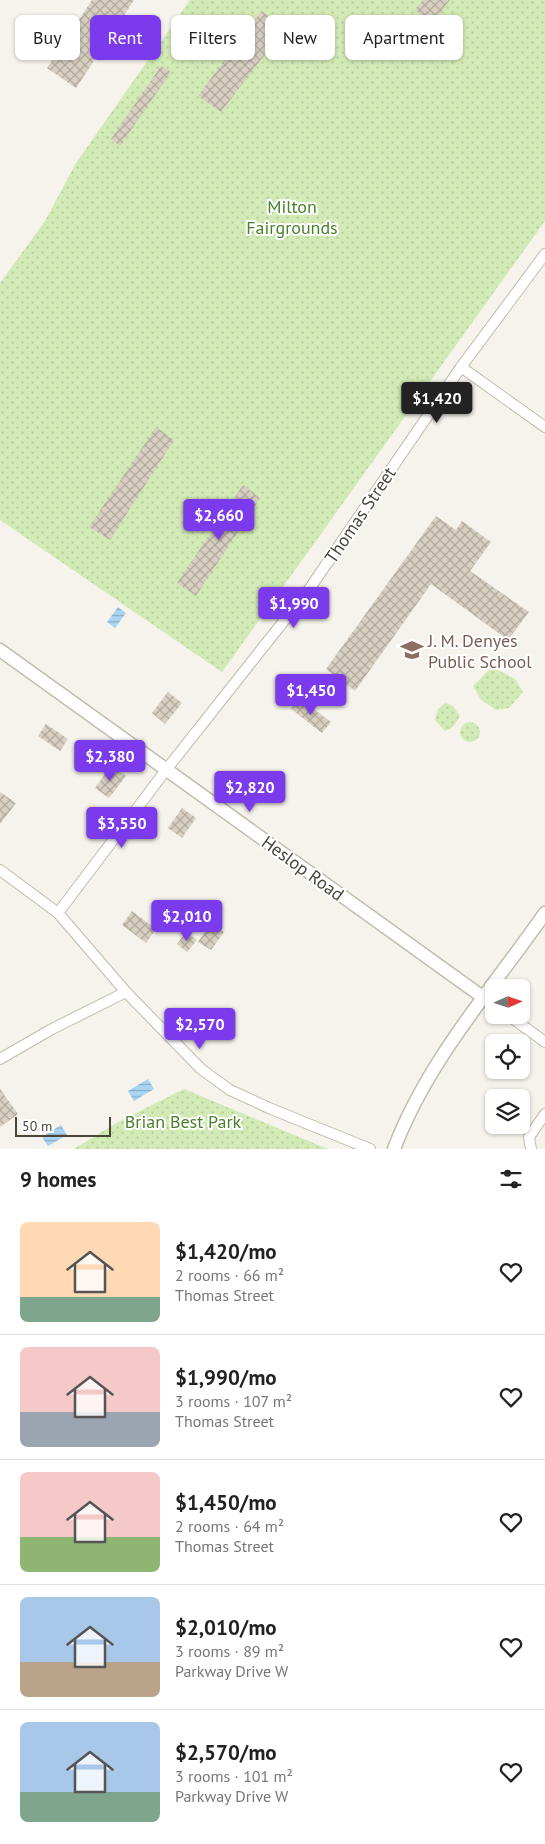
<!DOCTYPE html>
<html lang="en">
<head>
<meta charset="utf-8">
<style>
  :root { --surface:#fff; --page:#f6f6f6; --text:#222; --muted:#767676; --line:#e0e0e0; --accent:#7c3aed }
  body { margin:0; font-family:"PT Sans",sans-serif; background:var(--page); color:var(--text); height:100vh; display:flex; flex-direction:column; font-size:19px; white-space:nowrap }
  * { box-sizing:border-box; margin:0 }
  p { font-size:16px; color:var(--muted) }
  .icon { flex:none; width:28px; height:28px; fill:none; stroke:currentColor; stroke-width:2; stroke-linecap:round; stroke-linejoin:round }
  .map { position:relative; height:1149px; overflow:hidden }
  .sheet { display:flex; flex-direction:column; background:var(--surface); flex:1 }
  .sheet>* { flex:none }
  .top-card { position:absolute; left:15px; top:15px; width:515px; height:45px; display:flex; gap:10px }
  .needle { width:32px; rotate:87deg }
  .controls { position:absolute; left:485px; top:979px; display:grid; gap:10px }
  .controls a { display:grid; place-items:center; width:45px; height:45px; border-radius:8px; background:var(--surface); box-shadow:0 1px 4px #0004; font-size:25px }
  .scale { position:absolute; left:15px; bottom:12px; width:96px; box-sizing:border-box; padding-left:5px; border:2px solid #4b4439; border-top:0; font-size:14px; line-height:18px; white-space:nowrap; color:#4b4439; -webkit-text-stroke:4px #fff; paint-order:stroke }
  .price { position:absolute; translate:-50% -42px; padding:0 11px; border-radius:5px; background:var(--accent); color:#fff; font-size:16px; line-height:32px; filter:drop-shadow(0 1px 2px #0008) }
  .price::after { content:''; position:absolute; left:50%; top:30px; width:15px; height:11px; margin-left:-8px; background:inherit; clip-path:polygon(0 0,100% 0,50% 100%) }
  .price.active { background:#222; color:#fff }
  ul { padding:0; list-style:none }
  li { display:flex; align-items:center; gap:15px; height:125px; padding:0 20px }
  li+li { border-top:1px solid var(--line) }
  li span { display:grid; place-items:center; flex:none; width:140px; height:100px; border-radius:8px; color:#555 }
  li>.icon { margin-inline-start:auto }
  span .icon { width:60px; height:60px; fill:#fffc; stroke-width:1 }
  li b { font-size:21px }
  h2 { display:flex; justify-content:space-between; align-items:center; height:60px; padding:0 20px; font-size:21px }
  .pill { padding:0 18px; border-radius:8px; background:var(--surface); box-shadow:0 1px 4px #0004; font-size:18px; line-height:45px }
  .pill.active { background:var(--accent); color:#fff }
  .map>svg:first-child { display:block }
  .grass { fill:url(#grass-dots) }
  .water { fill:url(#water-rules) }
  .building { fill:url(#building-cross-hatch) }
  .lines { fill:none; stroke-linecap:round; stroke-linejoin:round }
  .minor-casing { stroke:#c2bbae; stroke-width:12 }
  .tertiary-casing { stroke:#c2bbae; stroke-width:15 }
  .minor { stroke:#fff; stroke-width:10 }
  .tertiary { stroke:#fff; stroke-width:12 }
  .labels { text-anchor:middle; dominant-baseline:central; stroke-width:4; stroke-linejoin:round; paint-order:stroke }
  .park-label { font-size:18px; fill:#4a7f2a; stroke:#fff }
  .street-label { font-size:18px; fill:#4b4439; stroke:#fff }
  .education-label { font-size:18px; fill:#785e54; stroke:#fff; text-anchor:start }
</style>
</head>
<body>
<div class="map">
<svg width="545" height="1149" viewBox="0 0 545 1149">
  <defs>
    <pattern id="grass-dots" width="8" height="8" patternUnits="userSpaceOnUse" patternTransform="scale(1.25)"><rect width="8" height="8" fill="#d2eab5"/><path d="M2 2h.1M6 6h.1" fill="none" stroke="#b6ca9c" stroke-width="1.8" stroke-linecap="round"/></pattern>
    <pattern id="water-rules" width="6" height="5" patternUnits="userSpaceOnUse" patternTransform="scale(1.25)"><rect width="6" height="5" fill="#a9d4f2"/><path d="M0 2.5h6" fill="none" stroke="#8caec5"/></pattern>
    <pattern id="building-cross-hatch" width="8" height="8" patternUnits="userSpaceOnUse" patternTransform="scale(1.25)"><rect width="8" height="8" fill="#d8cfc1"/><path d="M0 0l8 8M0 8l8-8" fill="none" stroke="#b1aa9e"/></pattern>
  </defs>
  <rect width="100%" height="100%" fill="#f6f3ec"/>
  <path class="grass" d="M190,0H545V221L222,672L0,520V283L45,221L76,163Z
    M492,667L515,679L523,692L509,708L496,710L481,700L473,686Z
    M445,703L453,706L460,716C456,723 453,729 445,731L435,720L438,709Z
    M460 732a10 10 0 1 1 20 0a10 10 0 1 1-20 0Z
    M184,1089L328,1149H74L118,1122Z"/>
  <path class="water" d="M118,607L126,613L115,628L107,622Z
    M148,1079L154,1089L134,1101L128,1091Z
    M61,1125L67,1135L48,1146L42,1137Z"/>
  <path class="building" d="M92,0H134L76,88L47,68Z
    M423,0H450L432,24L415,10Z
    M261,11L286,27L221,112L198,96Z
    M161,66L171,72L120,146L111,139Z
    M156,427L174,440L110,540L89,527Z
    M243,485L260,498L196,596L177,583Z
    M436,516L456,530L462,521L491,542L470,571L529,612L508,640L431,584L355,691L326,669Z
    M168,692L182,703L165,724L152,713Z
    M299,698L331,722L322,733L291,709Z
    M46,724L68,739L60,751L38,736Z
    M111,766L126,776L109,798L95,788Z
    M0,792L16,803L0,824Z
    M182,808L196,818L182,838L168,828Z
    M132,911L156,929L146,943L122,925Z
    M211,923L224,932L211,950L198,942Z
    M186,932L197,940L187,952L177,944Z
    M0,1089L18,1114L0,1127Z"/>
  <g class="lines">
    <defs>
      <path id="minor" d="M461,367L545,427
        M0,870L58,913L126,992L201,1069L230,1090L269,1108L370,1149
        M58,913L166,770L310,588L461,367L545,254
        M484,998L494,1005
        M508,1015L545,1042
        M0,1059L52,1029L126,992
        M531,1149L529,1137L545,1114"/>
      <path id="tertiary" d="M0,650L484,998
        M394,1149C427,1061 492,989 545,913"/>
    </defs>
    <use href="#minor" class="minor-casing"/>
    <use href="#tertiary" class="tertiary-casing"/>
    <use href="#minor" class="minor"/>
    <use href="#tertiary" class="tertiary"/>
  </g>
  <defs>
    <symbol id="school-bare" viewBox="-9 -9 18 18"><path d="M0-5L7-2L0 1L-7-2ZM-4 1L0 2.5L4 1V4Q0 6-4 4Z" fill="#8d6e63" stroke="#fff" stroke-width="2.5" paint-order="stroke"/></symbol>
  </defs>
  <g fill-rule="evenodd">
    <use href="#school-bare" x="396" y="634" width="32" height="32"/>
  </g>
  <g class="labels">
    <g class="park-label">
      <text x="292" y="206">Milton<tspan x="292" dy="21">Fairgrounds</tspan></text>
      <text x="183" y="1121">Brian Best Park</text>
    </g>
    <g class="street-label">
      <text transform="translate(360 515) rotate(-56)">Thomas Street</text>
      <text transform="translate(303 868) rotate(36)">Heslop Road</text>
    </g>
    <g class="education-label">
      <text x="428" y="640">J. M. Denyes<tspan x="428" dy="21">Public School</tspan></text>
    </g>
  </g>
</svg>
<div class="controls">
<a><svg class="needle" viewBox="-14 -14 28 28"><path d="M0-13l5 13h-10z" fill="#e53935"/><path d="M0 13l5-13h-10z" fill="#767676"/></svg></a>
<a><svg class="icon" aria-label="locate" viewBox="0 0 24 24"><circle cx="12" cy="12" r="6"/><path d="M12 2v4M12 18v4M2 12h4M18 12h4"/></svg></a>
<a><svg class="icon" aria-label="layers" viewBox="0 0 24 24"><path d="M12 4l9 5-9 5-9-5zM3 14l9 5 9-5"/></svg></a>
</div>
<div class="scale">50 m</div>
<b class="price active" style="left:437px;top:424px">$1,420</b>
<b class="price" style="left:219px;top:541px">$2,660</b>
<b class="price" style="left:294px;top:629px">$1,990</b>
<b class="price" style="left:311px;top:716px">$1,450</b>
<b class="price" style="left:110px;top:782px">$2,380</b>
<b class="price" style="left:250px;top:813px">$2,820</b>
<b class="price" style="left:122px;top:849px">$3,550</b>
<b class="price" style="left:187px;top:942px">$2,010</b>
<b class="price" style="left:200px;top:1050px">$2,570</b>
<div class="top-card">
<a class="pill">Buy</a>
<a class="pill active">Rent</a>
<a class="pill">Filters</a>
<a class="pill">New</a>
<a class="pill">Apartment</a>
</div>
</div>
<section class="sheet">
<h2>9 homes<svg class="icon" aria-label="filters" viewBox="0 0 24 24"><path d="M4 7h16M4 17h16"/><circle cx="9" cy="7" r="2"/><circle cx="15" cy="17" r="2"/></svg></h2>
<ul>
<li><span style="background:linear-gradient(#ffd9b3 75%,#7fa58c 0)"><svg class="icon" aria-label="home" viewBox="0 0 24 24"><path d="M3 11l9-7 9 7M6 9v11h12V9"/></svg></span><div><b>$1,420/mo</b><p>2 rooms · 66 m²</p><p>Thomas Street</p></div><svg class="icon" aria-label="heart" viewBox="0 0 24 24"><path d="M12 20l-8-8c-3-5 5-10 8-4 3-6 11-1 8 4z"/></svg></li>
<li><span style="background:linear-gradient(#f6c9c9 65%,#9aa5b1 0)"><svg class="icon" aria-label="home" viewBox="0 0 24 24"><path d="M3 11l9-7 9 7M6 9v11h12V9"/></svg></span><div><b>$1,990/mo</b><p>3 rooms · 107 m²</p><p>Thomas Street</p></div><svg class="icon" aria-label="heart" viewBox="0 0 24 24"><path d="M12 20l-8-8c-3-5 5-10 8-4 3-6 11-1 8 4z"/></svg></li>
<li><span style="background:linear-gradient(#f6c9c9 65%,#8fb573 0)"><svg class="icon" aria-label="home" viewBox="0 0 24 24"><path d="M3 11l9-7 9 7M6 9v11h12V9"/></svg></span><div><b>$1,450/mo</b><p>2 rooms · 64 m²</p><p>Thomas Street</p></div><svg class="icon" aria-label="heart" viewBox="0 0 24 24"><path d="M12 20l-8-8c-3-5 5-10 8-4 3-6 11-1 8 4z"/></svg></li>
<li><span style="background:linear-gradient(#a9c7e8 65%,#b9a48a 0)"><svg class="icon" aria-label="home" viewBox="0 0 24 24"><path d="M3 11l9-7 9 7M6 9v11h12V9"/></svg></span><div><b>$2,010/mo</b><p>3 rooms · 89 m²</p><p>Parkway Drive W</p></div><svg class="icon" aria-label="heart" viewBox="0 0 24 24"><path d="M12 20l-8-8c-3-5 5-10 8-4 3-6 11-1 8 4z"/></svg></li>
<li><span style="background:linear-gradient(#a9c7e8 70%,#7fa58c 0)"><svg class="icon" aria-label="home" viewBox="0 0 24 24"><path d="M3 11l9-7 9 7M6 9v11h12V9"/></svg></span><div><b>$2,570/mo</b><p>3 rooms · 101 m²</p><p>Parkway Drive W</p></div><svg class="icon" aria-label="heart" viewBox="0 0 24 24"><path d="M12 20l-8-8c-3-5 5-10 8-4 3-6 11-1 8 4z"/></svg></li>
</ul>
</section>
</body>
</html>
